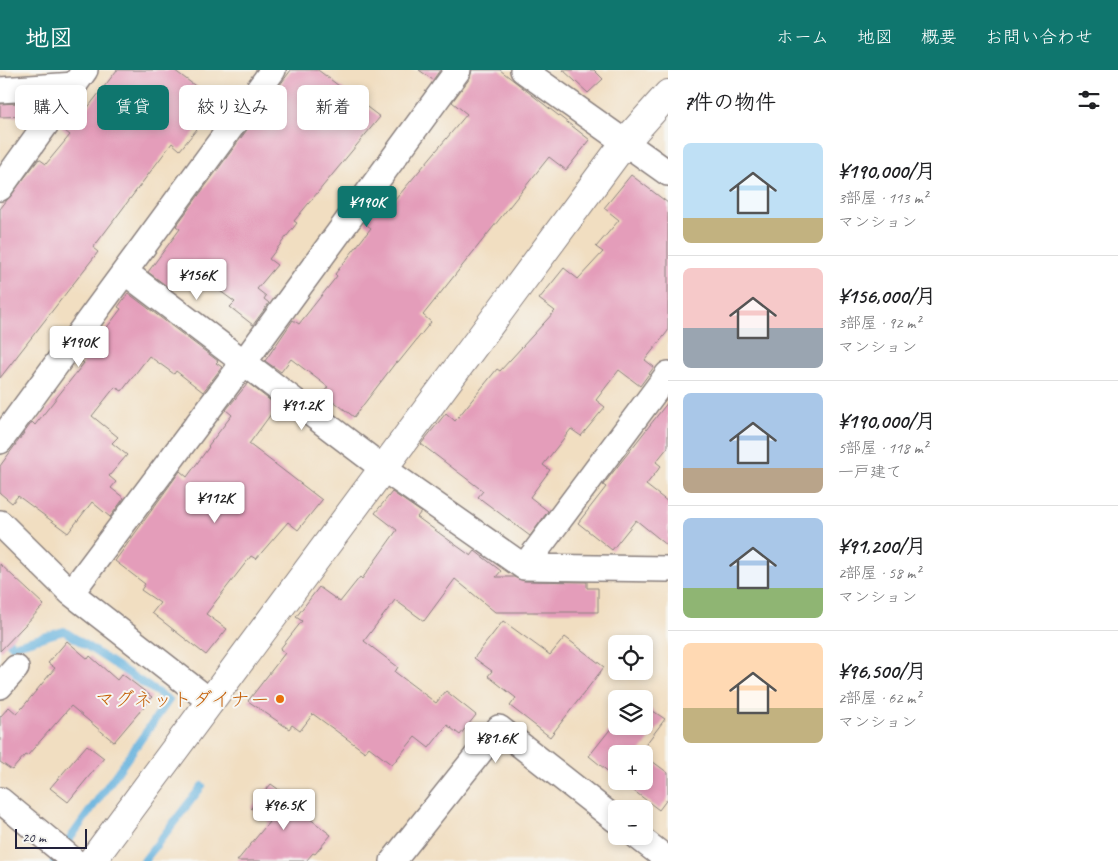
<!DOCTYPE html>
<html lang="ja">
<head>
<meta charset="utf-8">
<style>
  :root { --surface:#fff; --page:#f2f2f2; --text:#202124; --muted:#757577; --line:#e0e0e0; --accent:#0f766e }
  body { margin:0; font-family:Caveat,"Klee One",sans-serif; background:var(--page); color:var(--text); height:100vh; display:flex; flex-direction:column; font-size:19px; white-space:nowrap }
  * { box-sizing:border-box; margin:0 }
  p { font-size:16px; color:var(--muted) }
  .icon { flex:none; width:28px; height:28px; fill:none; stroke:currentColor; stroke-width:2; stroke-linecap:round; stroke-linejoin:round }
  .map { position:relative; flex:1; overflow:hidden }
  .details { display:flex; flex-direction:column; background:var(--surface); width:450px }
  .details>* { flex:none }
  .banner { position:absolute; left:15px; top:15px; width:475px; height:45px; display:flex; gap:10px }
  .tools { position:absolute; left:608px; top:565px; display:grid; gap:10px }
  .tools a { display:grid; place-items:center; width:45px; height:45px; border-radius:8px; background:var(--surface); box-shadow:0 2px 8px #0003; font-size:25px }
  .scale { position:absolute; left:15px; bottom:12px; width:72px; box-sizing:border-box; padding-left:5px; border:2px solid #22223b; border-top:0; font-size:14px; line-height:18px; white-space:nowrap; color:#22223b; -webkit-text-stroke:4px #f6f6f2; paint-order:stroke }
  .price { position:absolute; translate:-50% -42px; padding:0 11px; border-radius:5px; background:#fff; color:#222; font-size:16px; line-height:32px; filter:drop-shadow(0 1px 2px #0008) }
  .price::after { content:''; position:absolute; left:50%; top:30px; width:15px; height:11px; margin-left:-8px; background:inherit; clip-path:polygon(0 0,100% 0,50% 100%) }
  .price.active { background:var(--accent); color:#fff }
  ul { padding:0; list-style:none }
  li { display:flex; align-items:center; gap:15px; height:125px; padding:0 15px }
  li+li { border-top:1px solid var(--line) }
  li span { display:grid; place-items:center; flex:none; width:140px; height:100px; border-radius:8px; color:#555 }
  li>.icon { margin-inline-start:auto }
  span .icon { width:60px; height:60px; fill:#fffc; stroke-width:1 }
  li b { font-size:21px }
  h2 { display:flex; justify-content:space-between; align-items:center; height:60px; padding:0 15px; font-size:21px }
  .chip { padding:0 18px; border-radius:8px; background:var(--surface); box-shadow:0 2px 8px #0003; font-size:18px; line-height:45px }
  .chip.active { background:var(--accent); color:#fff }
  header { display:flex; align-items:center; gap:30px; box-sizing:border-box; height:70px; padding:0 25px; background:var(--accent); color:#fff }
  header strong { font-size:24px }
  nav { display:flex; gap:28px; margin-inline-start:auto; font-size:18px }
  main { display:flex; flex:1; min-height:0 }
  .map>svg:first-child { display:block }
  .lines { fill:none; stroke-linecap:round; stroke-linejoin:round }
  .stream { stroke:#64b1dd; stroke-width:8 }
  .building { fill:#e49dba }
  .minor-casing { stroke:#8a807e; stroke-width:28 }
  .tertiary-casing { stroke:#8a807e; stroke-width:30 }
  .minor { stroke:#fff; stroke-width:25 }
  .tertiary { stroke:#fff; stroke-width:28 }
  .food-dot { fill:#e8710a; stroke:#f6f6f2; stroke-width:2 }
  .labels { text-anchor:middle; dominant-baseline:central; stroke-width:4; stroke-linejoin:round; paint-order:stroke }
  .food-label { font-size:20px; fill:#c56008; stroke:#f6f6f2; text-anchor:end }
</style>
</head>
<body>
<header>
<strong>地図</strong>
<nav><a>ホーム</a><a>地図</a><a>概要</a><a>お問い合わせ</a></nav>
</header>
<main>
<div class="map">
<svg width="668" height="791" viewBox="0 0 668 791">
  <rect width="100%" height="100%" fill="#f6f6f2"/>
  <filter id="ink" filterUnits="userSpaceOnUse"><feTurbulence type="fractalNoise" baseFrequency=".02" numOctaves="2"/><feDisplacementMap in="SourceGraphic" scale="10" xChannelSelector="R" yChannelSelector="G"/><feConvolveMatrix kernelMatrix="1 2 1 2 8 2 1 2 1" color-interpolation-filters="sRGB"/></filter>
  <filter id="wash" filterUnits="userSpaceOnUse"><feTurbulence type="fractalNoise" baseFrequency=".0096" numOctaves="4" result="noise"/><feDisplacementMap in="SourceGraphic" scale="20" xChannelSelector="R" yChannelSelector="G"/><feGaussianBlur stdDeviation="1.12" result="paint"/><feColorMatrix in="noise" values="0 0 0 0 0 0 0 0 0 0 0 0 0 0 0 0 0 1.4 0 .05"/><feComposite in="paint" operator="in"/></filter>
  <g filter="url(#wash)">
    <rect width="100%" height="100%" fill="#f1dec1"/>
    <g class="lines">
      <path class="stream" d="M0,562L13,576L64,561L169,630L54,791
        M144,791L202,716"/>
    </g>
    <g id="blocks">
      <path class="building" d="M117,0H174L218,33L180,80L172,73L93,178L98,182L0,308V139L39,89L46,94L70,65L61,58L79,35L86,40Z
        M291,0H318L380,47L294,151L297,153L269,189L277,195L257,219L266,226L264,229L269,233L253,255L230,237L235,232L189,198L172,220L148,202L180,159L176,156Z
        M419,0H440L433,10Z
        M472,0H500L590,70L566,100L549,87L423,245L431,252L398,293L396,292L354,347L323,323L328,317L291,289L281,302L265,291L293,250L299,254L337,206L335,204L371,158L364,153L385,124L394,131L467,44L452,32L470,8Z
        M563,0H594L603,9L588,23Z
        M35,32L34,46L0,47V34Z
        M631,105L668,133V261L645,290L654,297L640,316L619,300L596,330L605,337L581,366L571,359L543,395L550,400L530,427L548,441L530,466L478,427L483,421L421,374L446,343L455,351L497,299L500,301L555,241L539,229L564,198L578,209L603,182L596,177L619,150L604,138Z
        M128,223L218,291L216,293L222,297L203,322L176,301L174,304L149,286L122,321L115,317L92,346L118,367L112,373L127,385L109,406L116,412L111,418L124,428L110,447L92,432L68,463L18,426L12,433L0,423V396L32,352L35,355L84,293L78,289L92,271L95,273L121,239L118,237Z
        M248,313L277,336L249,374L322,430L298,460L288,452L256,489L251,486L206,544L227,559L206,585L152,543L160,533L141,520L145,514L115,491L180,401L187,407L209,377L208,376L232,345L226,340Z
        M668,332V377L656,392L661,396L646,415L668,432V476L636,450L612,480L578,453L606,417L603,415Z
        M392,422L421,442L417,447L471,486L475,481L501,501L496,507H514L524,511L587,512V518H598V542H495L455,509L424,551L395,530L364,571L398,597L395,602L436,633L446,621L476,645L460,665L447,655L429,678L415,667L392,695L369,677L365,682L313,644L300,661L292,655L289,659L248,631L285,583L280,579L302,551L296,547L319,517L340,532L360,507L362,509L397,460L375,443Z
        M0,494L44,535L0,581Z
        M503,551L550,585L565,567L604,597L550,667L510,636L516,628L488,606L492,601L474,588Z
        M67,571L88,589L90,586L117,610L122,604L152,627L114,672L71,636L27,686L25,685L12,700L0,692V647L9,637L17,644L55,598L48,593Z
        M644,635L665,649L640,682L643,684H616V708L589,686L616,652V656H644Z
        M87,675L104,688L68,732L50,718Z
        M644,685L668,703V728L659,740L621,711H644Z
        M271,714L299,734L296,738L331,765L315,784L313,783L306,791H237L269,752L251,738Z"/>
    </g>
  </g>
  <g filter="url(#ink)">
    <use href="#blocks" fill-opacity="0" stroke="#8a807e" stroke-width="1"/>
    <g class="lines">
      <defs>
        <path id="minor" d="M523,0L668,103
          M0,20L75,15
          M0,118L85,0
          M125,202L384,399L524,497L668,499
          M0,371L273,0
          M0,453L71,523L211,632
          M524,497L668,304
          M71,523L244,292L458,0
          M0,616L16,598
          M0,730L74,791
          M637,766L668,790
          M393,791L499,658L616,750"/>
        <path id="tertiary" d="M92,791L626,71L668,24"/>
      </defs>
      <use href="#minor" class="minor-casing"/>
      <use href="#tertiary" class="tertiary-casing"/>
      <use href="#minor" class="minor"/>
      <use href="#tertiary" class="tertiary"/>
    </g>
  </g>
  <circle class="food-dot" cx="280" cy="629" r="5"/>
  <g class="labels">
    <g class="food-label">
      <text x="270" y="629">マグネットダイナー</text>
    </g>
  </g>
</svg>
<div class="tools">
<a><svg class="icon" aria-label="locate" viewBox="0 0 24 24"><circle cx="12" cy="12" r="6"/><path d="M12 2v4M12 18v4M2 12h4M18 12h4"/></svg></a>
<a><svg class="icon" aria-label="layers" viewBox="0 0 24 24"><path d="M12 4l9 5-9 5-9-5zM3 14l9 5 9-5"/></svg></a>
<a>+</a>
<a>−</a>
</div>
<div class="scale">20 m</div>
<b class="price active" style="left:367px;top:158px">¥190K</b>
<b class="price" style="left:197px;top:231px">¥156K</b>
<b class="price" style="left:79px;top:298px">¥190K</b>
<b class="price" style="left:302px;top:361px">¥91.2K</b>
<b class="price" style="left:215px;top:454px">¥112K</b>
<b class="price" style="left:496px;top:694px">¥81.6K</b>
<b class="price" style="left:284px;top:761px">¥96.5K</b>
<div class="banner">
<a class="chip">購入</a>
<a class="chip active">賃貸</a>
<a class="chip">絞り込み</a>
<a class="chip">新着</a>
</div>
</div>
<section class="details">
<h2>7件の物件<svg class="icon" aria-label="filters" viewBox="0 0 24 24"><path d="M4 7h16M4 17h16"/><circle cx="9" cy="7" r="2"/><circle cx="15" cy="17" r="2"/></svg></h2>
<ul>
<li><span style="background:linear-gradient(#bfe0f5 75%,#c2b280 0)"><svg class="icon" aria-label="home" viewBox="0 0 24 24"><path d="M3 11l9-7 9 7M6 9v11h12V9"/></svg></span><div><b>¥190,000/月</b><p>3部屋 · 113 m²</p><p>マンション</p></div></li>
<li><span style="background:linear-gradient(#f6c9c9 60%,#9aa5b1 0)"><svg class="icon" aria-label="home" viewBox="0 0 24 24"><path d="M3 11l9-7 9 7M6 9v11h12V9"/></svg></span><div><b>¥156,000/月</b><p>3部屋 · 92 m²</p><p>マンション</p></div></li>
<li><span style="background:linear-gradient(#a9c7e8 75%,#b9a48a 0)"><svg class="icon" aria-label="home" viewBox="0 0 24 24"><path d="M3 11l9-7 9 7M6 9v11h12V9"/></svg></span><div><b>¥190,000/月</b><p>5部屋 · 118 m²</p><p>一戸建て</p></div></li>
<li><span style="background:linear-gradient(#a9c7e8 70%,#8fb573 0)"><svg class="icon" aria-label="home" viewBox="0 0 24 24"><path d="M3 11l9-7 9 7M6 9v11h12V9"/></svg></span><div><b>¥91,200/月</b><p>2部屋 · 58 m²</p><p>マンション</p></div></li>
<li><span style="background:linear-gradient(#ffd9b3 65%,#c2b280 0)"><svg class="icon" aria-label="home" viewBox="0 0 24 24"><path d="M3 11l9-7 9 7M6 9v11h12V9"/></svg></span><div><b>¥96,500/月</b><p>2部屋 · 62 m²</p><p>マンション</p></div></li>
</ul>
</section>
</main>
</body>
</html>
